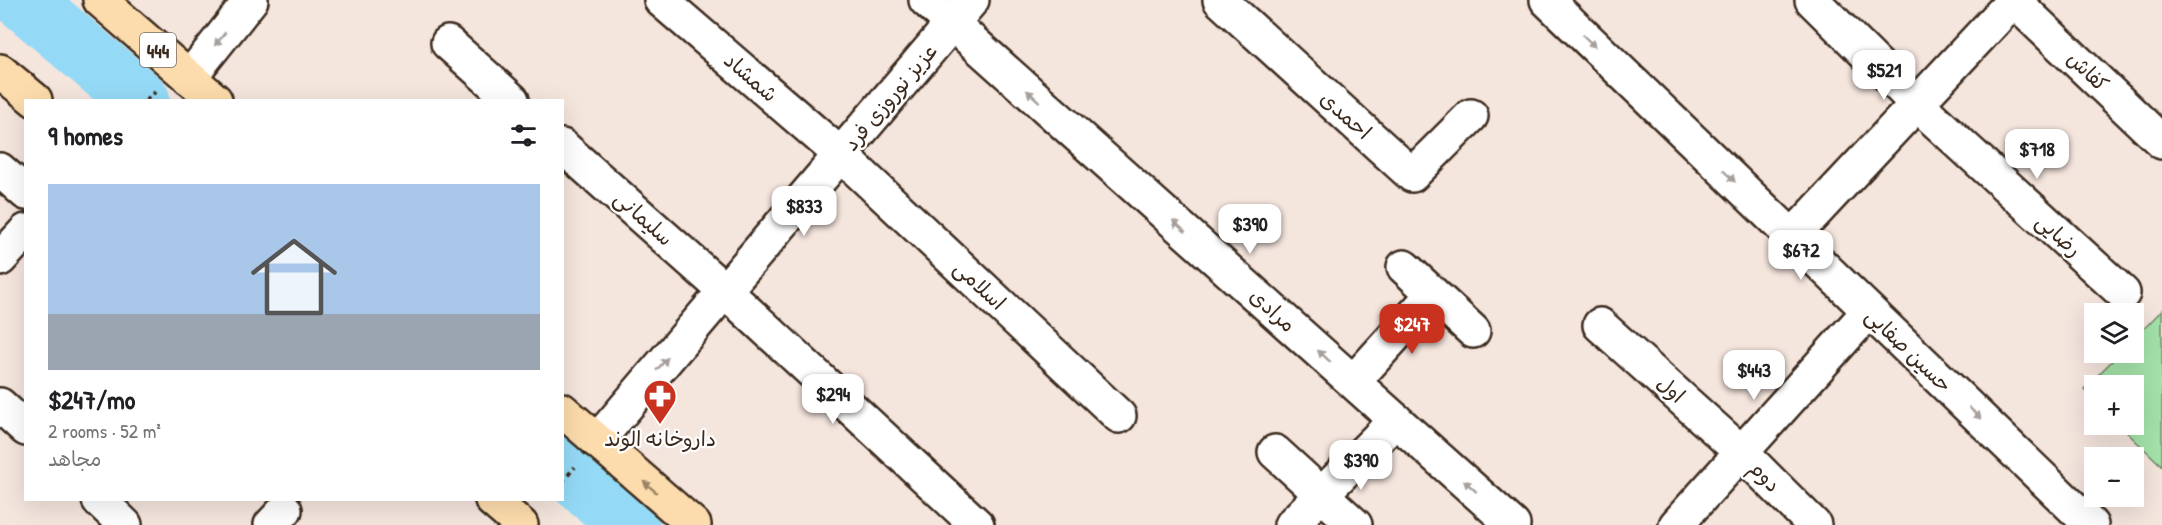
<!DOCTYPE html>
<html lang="en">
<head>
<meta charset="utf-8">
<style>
  :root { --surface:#fff; --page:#f2f2f2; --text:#202124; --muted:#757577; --line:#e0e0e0; --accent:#c8321e }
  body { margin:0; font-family:"Patrick Hand","Playpen Sans Arabic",sans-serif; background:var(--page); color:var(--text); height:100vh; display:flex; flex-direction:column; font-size:22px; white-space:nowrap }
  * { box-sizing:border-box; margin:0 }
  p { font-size:20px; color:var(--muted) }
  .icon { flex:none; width:33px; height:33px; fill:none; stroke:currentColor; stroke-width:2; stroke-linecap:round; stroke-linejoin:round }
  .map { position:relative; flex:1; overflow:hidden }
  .drawer { position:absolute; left:24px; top:99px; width:540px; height:402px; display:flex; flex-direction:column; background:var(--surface); border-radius:0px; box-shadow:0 6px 24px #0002 }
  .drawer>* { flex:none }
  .fabs { position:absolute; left:2084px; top:303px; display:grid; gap:12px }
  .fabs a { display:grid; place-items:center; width:60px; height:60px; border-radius:0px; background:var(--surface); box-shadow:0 6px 24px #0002; font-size:30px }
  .price { position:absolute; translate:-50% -51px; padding:0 14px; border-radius:12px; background:#fff; color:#222; font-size:20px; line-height:39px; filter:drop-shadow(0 2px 3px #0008) }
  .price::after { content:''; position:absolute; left:50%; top:36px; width:18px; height:14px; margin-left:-9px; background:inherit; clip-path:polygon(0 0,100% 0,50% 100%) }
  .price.active { background:var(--accent); color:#fff }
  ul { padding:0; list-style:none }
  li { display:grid; align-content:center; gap:12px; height:318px; padding:0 24px }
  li+li { border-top:2px solid var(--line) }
  li span { display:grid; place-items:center; height:186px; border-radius:0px; color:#555 }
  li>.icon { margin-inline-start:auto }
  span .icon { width:108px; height:108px; fill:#fffc; stroke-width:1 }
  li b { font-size:26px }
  h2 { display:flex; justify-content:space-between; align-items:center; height:72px; padding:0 24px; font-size:26px }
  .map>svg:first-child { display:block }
  .green { fill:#a4e2a9; stroke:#708664; stroke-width:1.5 }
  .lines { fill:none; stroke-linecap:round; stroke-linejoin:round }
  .river { stroke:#94daf6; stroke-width:60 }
  .street-casing { stroke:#3b2a1e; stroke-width:38 }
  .primary-casing { stroke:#3b2a1e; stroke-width:38 }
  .path { stroke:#3b2a1e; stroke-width:4; stroke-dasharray:4.5 4.5; stroke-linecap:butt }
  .street { stroke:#fff; stroke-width:33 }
  .primary { stroke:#fcdcac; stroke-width:33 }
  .oneway { fill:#a79f9a }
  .oneway2 { fill:#9c8365 }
  .labels { text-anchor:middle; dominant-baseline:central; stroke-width:4.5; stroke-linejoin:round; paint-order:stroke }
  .shield { fill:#fff; stroke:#766a62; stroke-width:1.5 }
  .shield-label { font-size:20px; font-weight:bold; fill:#3b2a1e }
  .street-label { font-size:21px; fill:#3b2a1e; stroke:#fff }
  .poi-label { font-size:21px; fill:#3b2a1e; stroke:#fff }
</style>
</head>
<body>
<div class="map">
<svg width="2162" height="525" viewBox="0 0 2162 525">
  <rect width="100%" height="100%" fill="#f4e5dd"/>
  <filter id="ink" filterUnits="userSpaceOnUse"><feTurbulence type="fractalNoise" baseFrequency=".0167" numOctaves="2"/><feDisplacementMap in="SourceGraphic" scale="12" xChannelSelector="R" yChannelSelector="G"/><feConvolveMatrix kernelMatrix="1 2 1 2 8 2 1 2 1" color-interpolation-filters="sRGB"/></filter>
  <g filter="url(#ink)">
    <path class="green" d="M2162,310V466L2119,425L2133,424V386H2094V400L2084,389L2120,353L2133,352V340Z"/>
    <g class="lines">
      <path class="river" d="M23,0L140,100
        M562,464L630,525"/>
      <defs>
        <path id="street" d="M661,0L841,155L1119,416
          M926,0L1513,525
          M1220,0L1412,175L1471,116
          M1547,0L2091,525
          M1812,0L1917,104L2123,293
          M2013,0L2162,142
          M448,43L512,100
          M189,78L251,0
          M562,146L725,291L977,525
          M0,170L26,193
          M1792,237L2014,0
          M0,259L26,231
          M1404,267L1473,331
          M1600,325L1742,453L1814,525
          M1353,382L1433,294
          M0,405L26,429
          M597,441L972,0
          M1275,452L1355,525
          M99,500L125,525
          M271,525L285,510
          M1291,525L1396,420
          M1676,525L1869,311"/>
        <path id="primary" d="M100,0L215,100
          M0,71L35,100
          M562,410L694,525
          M492,500L521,525"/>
      </defs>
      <use href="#street" class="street-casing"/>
      <use href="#primary" class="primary-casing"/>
      <path class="path" d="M146,100L155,92
        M562,482L575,467"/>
      <use href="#street" class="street"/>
      <use href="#primary" class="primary"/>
    </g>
    <defs><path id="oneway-solid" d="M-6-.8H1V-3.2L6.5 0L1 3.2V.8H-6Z" transform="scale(1.5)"/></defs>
    <g class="oneway">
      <use href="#oneway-solid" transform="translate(220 39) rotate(129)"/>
      <use href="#oneway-solid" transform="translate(1589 41) rotate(44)"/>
      <use href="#oneway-solid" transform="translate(1033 96) rotate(-138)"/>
      <use href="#oneway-solid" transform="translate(1729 176) rotate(44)"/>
      <use href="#oneway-solid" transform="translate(1179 226) rotate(-138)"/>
      <use href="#oneway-solid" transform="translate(1324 356) rotate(-138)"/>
      <use href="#oneway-solid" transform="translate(662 364) rotate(-49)"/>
      <use href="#oneway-solid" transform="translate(1975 413) rotate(44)"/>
      <use href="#oneway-solid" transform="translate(1470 486) rotate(-138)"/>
    </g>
    <use class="oneway2" href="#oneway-solid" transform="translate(650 487) rotate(-139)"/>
  </g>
  <defs>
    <symbol id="pharmacy-pin" viewBox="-11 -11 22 30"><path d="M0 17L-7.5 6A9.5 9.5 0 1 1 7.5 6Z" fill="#c8321e" stroke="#fff"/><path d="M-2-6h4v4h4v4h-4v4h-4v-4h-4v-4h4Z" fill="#fff"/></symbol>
  </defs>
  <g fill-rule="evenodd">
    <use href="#pharmacy-pin" x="641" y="377" width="38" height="52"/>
  </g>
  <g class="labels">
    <rect class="shield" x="140" y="33" width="36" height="34" rx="4.5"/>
    <g class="shield-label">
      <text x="158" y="50">444</text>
    </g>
    <g class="street-label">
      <text transform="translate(2088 71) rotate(44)">کفاش</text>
      <text transform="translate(751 77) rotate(41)">شمشاد</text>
      <text transform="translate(890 97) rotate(-50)">عزیز نوروزی فرد</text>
      <text transform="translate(1346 115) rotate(42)">احمدی</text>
      <text transform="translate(644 218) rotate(42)">سلیمانی</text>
      <text transform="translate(2059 235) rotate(42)">رضایی</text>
      <text transform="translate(980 285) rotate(43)">اسلامی</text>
      <text transform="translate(1273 310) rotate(42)">مرادی</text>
      <text transform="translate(1909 350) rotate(44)">حسین صفایی</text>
      <text transform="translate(1671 389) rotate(42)">اول</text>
      <text transform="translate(1765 476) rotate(45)">دوم</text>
    </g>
    <g class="poi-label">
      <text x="660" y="438">داروخانه الوند</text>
    </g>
  </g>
</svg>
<div class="fabs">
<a><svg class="icon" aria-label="layers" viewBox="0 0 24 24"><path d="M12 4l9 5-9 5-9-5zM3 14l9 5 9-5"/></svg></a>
<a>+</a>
<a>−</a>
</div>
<b class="price" style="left:1884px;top:101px">$521</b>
<b class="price" style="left:2037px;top:180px">$718</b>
<b class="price" style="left:804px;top:237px">$833</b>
<b class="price" style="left:1250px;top:255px">$390</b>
<b class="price" style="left:1801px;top:281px">$672</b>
<b class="price active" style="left:1412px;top:355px">$247</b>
<b class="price" style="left:1754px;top:401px">$443</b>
<b class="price" style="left:833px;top:425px">$294</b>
<b class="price" style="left:1361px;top:491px">$390</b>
<section class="drawer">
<h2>9 homes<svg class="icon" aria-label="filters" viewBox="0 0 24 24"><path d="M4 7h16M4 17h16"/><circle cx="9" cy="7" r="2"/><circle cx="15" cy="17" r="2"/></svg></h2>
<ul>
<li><span style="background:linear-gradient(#a9c7e8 70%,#9aa5b1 0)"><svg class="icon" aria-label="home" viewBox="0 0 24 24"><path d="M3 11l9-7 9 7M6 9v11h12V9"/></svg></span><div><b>$247/mo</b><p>2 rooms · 52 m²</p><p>مجاهد</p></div></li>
</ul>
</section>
</div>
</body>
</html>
